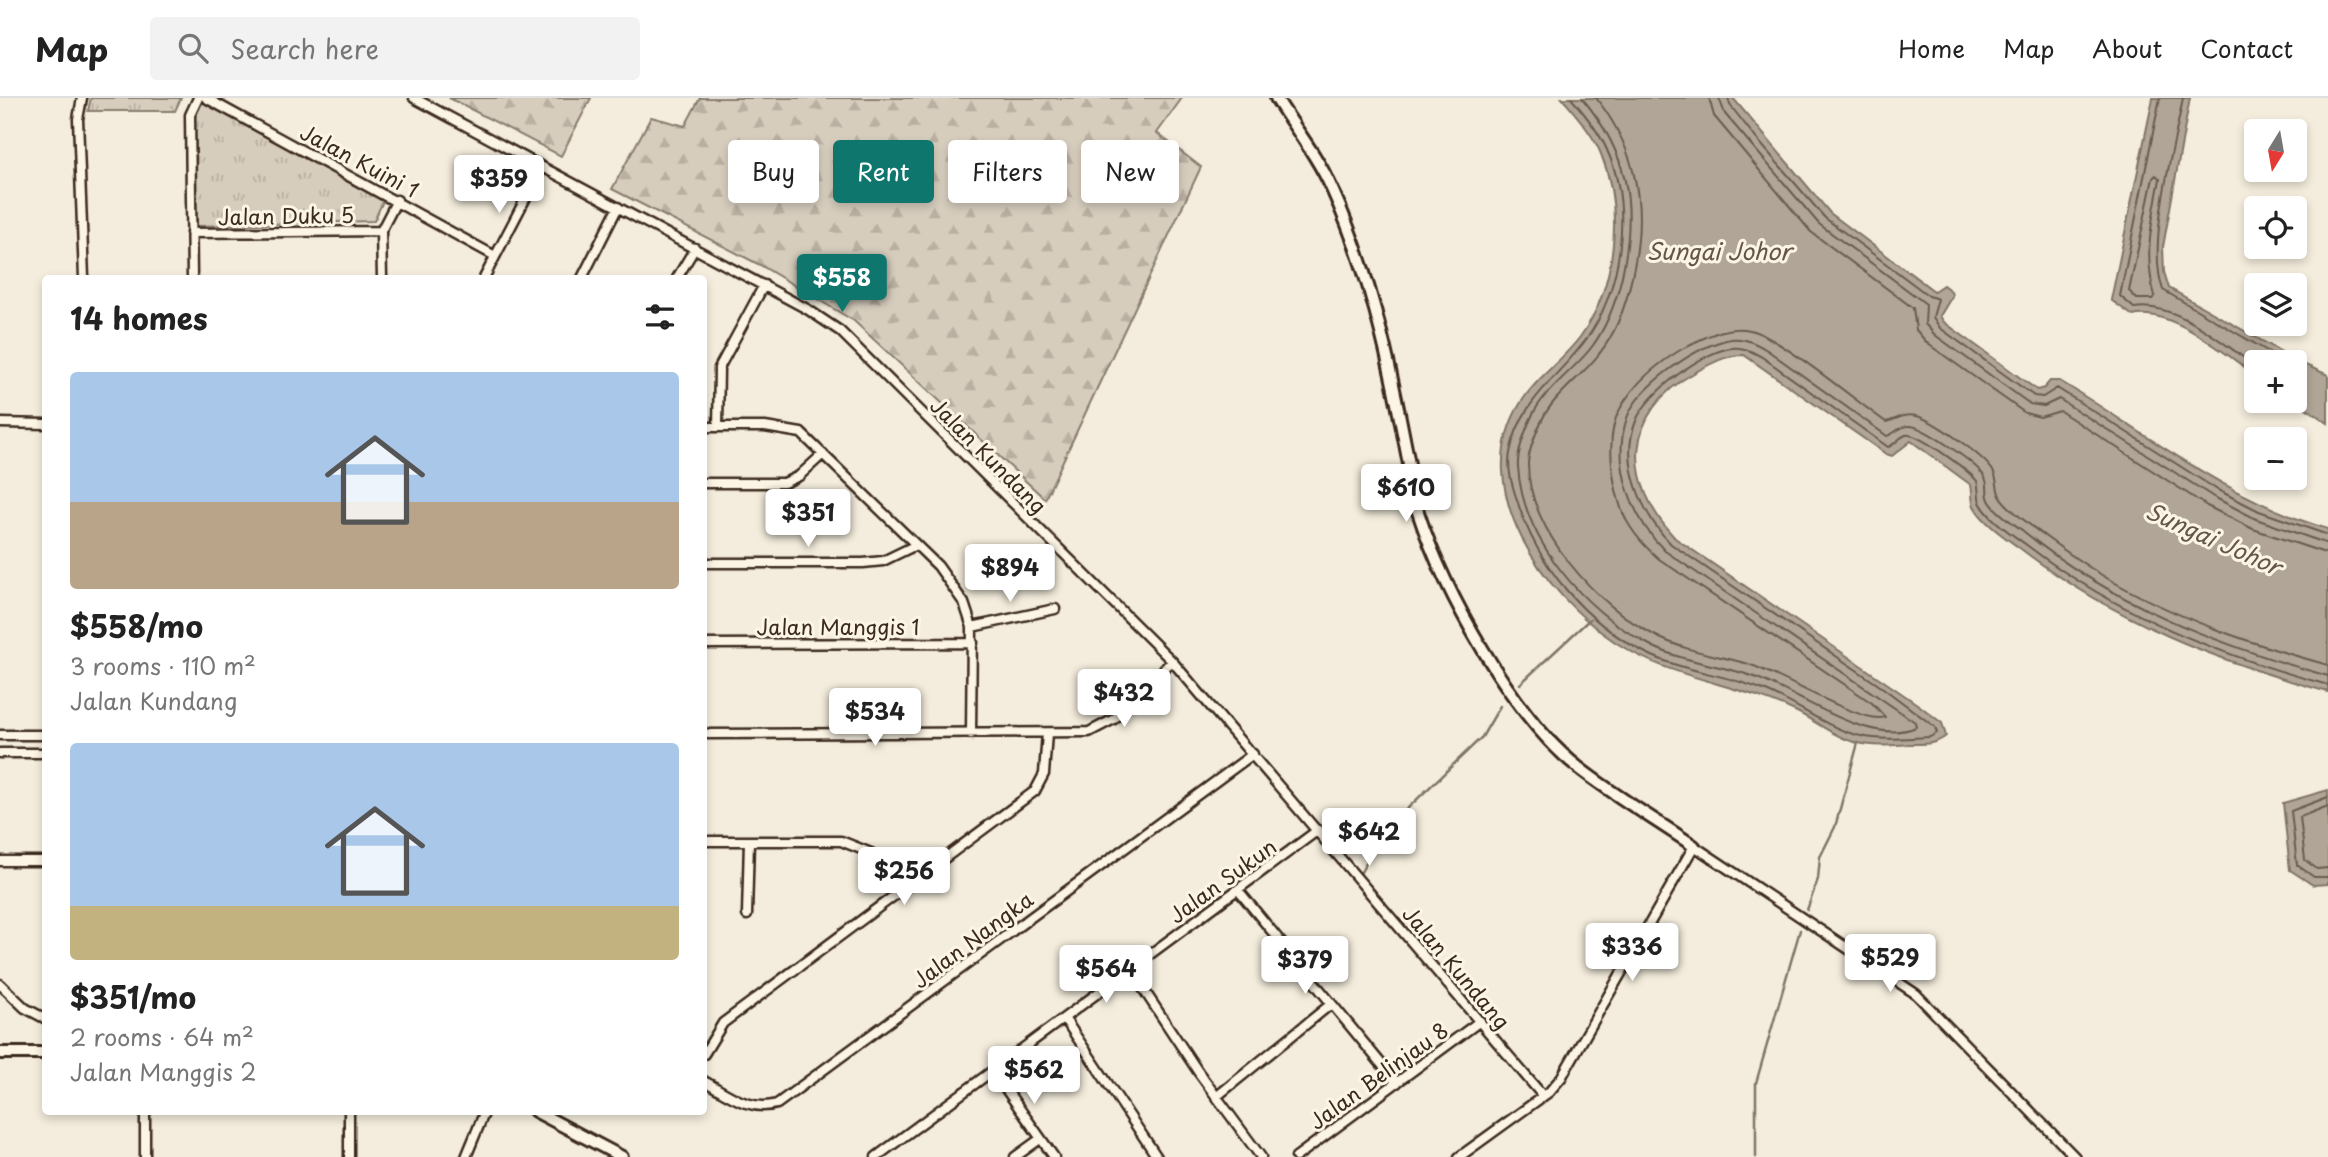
<!DOCTYPE html>
<html lang="en">
<head>
<meta charset="utf-8">
<style>
  :root { --surface:#fff; --page:#f2f2f2; --text:#222; --muted:#767676; --line:#e0e0e0; --accent:#0f766e }
  body { margin:0; font-family:"Playpen Sans",sans-serif; background:var(--page); color:var(--text); height:100vh; display:flex; flex-direction:column; font-size:26px; white-space:nowrap }
  * { box-sizing:border-box; margin:0 }
  p { font-size:23px; color:var(--muted) }
  .icon { flex:none; width:38px; height:38px; fill:none; stroke:currentColor; stroke-width:2; stroke-linecap:round; stroke-linejoin:round }
  .map { position:relative; flex:1; overflow:hidden }
  .panel { position:absolute; left:42px; top:177px; width:665px; height:840px; display:flex; flex-direction:column; background:var(--surface); border-radius:7px; box-shadow:0 4px 10px #0003 }
  .panel>* { flex:none }
  .hud { position:absolute; left:728px; top:42px; width:665px; height:63px; display:flex; gap:14px }
  .needle { width:46px; rotate:191deg }
  .tools { position:absolute; left:2244px; top:21px; display:grid; gap:14px }
  .tools a { display:grid; place-items:center; width:63px; height:63px; border-radius:7px; background:var(--surface); box-shadow:0 4px 10px #0003; font-size:35px }
  .price { position:absolute; translate:-50% -60px; padding:0 16px; border-radius:7px; background:#fff; color:#222; font-size:23px; line-height:46px; filter:drop-shadow(0 2px 4px #0008) }
  .price::after { content:''; position:absolute; left:50%; top:42px; width:21px; height:16px; margin-left:-10px; background:inherit; clip-path:polygon(0 0,100% 0,50% 100%) }
  .price.current { background:var(--accent); color:#fff }
  ul { padding:0; list-style:none }
  li { display:grid; align-content:center; gap:14px; height:371px; padding:0 28px }
  li span { display:grid; place-items:center; height:217px; border-radius:7px; color:#555 }
  li>.icon { margin-inline-start:auto }
  span .icon { width:126px; height:126px; fill:#fffc; stroke-width:1 }
  li b { font-size:30px }
  h2 { display:flex; justify-content:space-between; align-items:center; height:84px; padding:0 28px; font-size:30px }
  .tag { padding:0 24px; border-radius:7px; background:var(--surface); box-shadow:0 4px 10px #0003; font-size:24px; line-height:63px }
  .tag.current { background:var(--accent); color:#fff }
  header { display:flex; align-items:center; gap:42px; box-sizing:border-box; height:98px; padding:0 35px; background:var(--surface); border-bottom:2px solid var(--line) }
  header strong { font-size:33px }
  nav { display:flex; gap:38px; margin-inline-start:auto; font-size:24px }
  .search { width:490px; height:63px; background:var(--page); display:flex; align-items:center; gap:18px; box-sizing:border-box; padding:0 24px; border-radius:7px; color:var(--muted); font-size:26px }
  .map>svg:first-child { display:block }
  .grass { fill:url(#grass-tufts); stroke:#887c6e; stroke-width:2 }
  .forest { fill:url(#forest-firs); stroke:#887c6e; stroke-width:2 }
  .water { fill:#b0a596; stroke:#817466; stroke-width:2 }
  .lines { fill:none; stroke-linecap:round; stroke-linejoin:round }
  .shore { stroke:#6a5b4e; stroke-width:2 }
  .stream { stroke:#817466; stroke-width:2.5 }
  .street-casing { stroke:#3b2a1e; stroke-width:13 }
  .secondary-casing { stroke:#3b2a1e; stroke-width:16 }
  .street { stroke:#fcf5e5; stroke-width:8 }
  .secondary { stroke:#fcf5e5; stroke-width:10 }
  .labels { text-anchor:middle; dominant-baseline:central; stroke-width:6; stroke-linejoin:round; paint-order:stroke }
  .street-label { font-size:21px; fill:#3b2a1e; stroke:#fcf5e5 }
  .water-label { font-size:23px; font-style:italic; fill:#645548; stroke:#fcf5e5 }
</style>
</head>
<body>
<header>
<strong>Map</strong>
<div class="search"><svg class="icon" aria-label="search" viewBox="0 0 24 24"><circle cx="10" cy="10" r="6"/><path d="M15 15l6 6"/></svg>Search here</div>
<nav><a>Home</a><a>Map</a><a>About</a><a>Contact</a></nav>
</header>
<div class="map">
<svg width="2328" height="1059" viewBox="0 0 2328 1059">
  <defs>
    <pattern id="grass-tufts" width="24" height="20" patternUnits="userSpaceOnUse" patternTransform="scale(1.75)"><rect width="24" height="20" fill="#d6cdbd"/><path d="M3 7l-1-3M5 7V3M7 7l1-3M15 17l-1-3M17 17v-4M19 17l1-3" fill="none" stroke="#b9b0a2"/></pattern>
    <pattern id="forest-firs" width="22" height="20" patternUnits="userSpaceOnUse" patternTransform="scale(1.75)"><rect width="22" height="20" fill="#d6cdbd"/><path d="M5 1l3.5 6h-7zM16 11l3.5 6h-7z" fill="#b9b0a2"/></pattern>
  </defs>
  <rect width="100%" height="100%" fill="#f4eddd"/>
  <filter id="ink" filterUnits="userSpaceOnUse"><feTurbulence type="fractalNoise" baseFrequency=".0143" numOctaves="2"/><feDisplacementMap in="SourceGraphic" scale="14" xChannelSelector="R" yChannelSelector="G"/><feConvolveMatrix kernelMatrix="1 2 1 2 8 2 1 2 1" color-interpolation-filters="sRGB"/></filter>
  <g filter="url(#ink)">
    <path class="grass" d="M91,0H181L175,13H88Z
      M202,4L383,103L374,123L197,128L194,20Z"/>
    <path class="forest" d="M449,0H591L561,58Z
      M700,0H1182L1157,35L1201,69L1045,401L854,223L760,167L612,91L651,19L685,28Z"/>
    <path class="water" d="M1562,0H1733L1830,115L1934,193L1943,187L1951,193L1952,198L1940,218L1944,224L2037,292L2044,290L2050,283H2060C2147,336 2229,402 2328,431V594C2216,563 2113,522 2021,451C2006,440 1983,425 1974,408C1971,401 1973,394 1971,387L1911,343L1892,358L1886,356L1744,257C1725,257 1710,266 1694,275C1623,314 1623,384 1675,440L1920,608L1942,625L1946,638C1935,647 1924,646 1911,646C1894,647 1875,649 1858,645C1836,640 1817,624 1797,614C1736,585 1671,581 1615,544C1544,497 1468,391 1520,306C1536,280 1562,263 1580,239C1616,190 1624,112 1601,56C1593,36 1576,17 1562,0Z
      M2153,0H2190L2163,149L2164,174L2169,190L2303,266L2328,277V325L2294,302V264H2256V277C2226,257 2169,208 2133,218L2111,202Z
      M2328,692V786L2313,787L2290,772L2283,705Z"/>
    <g class="lines">
      <path class="shore" d="M1571,0C1584,15 1599,33 1607,52C1633,109 1622,194 1585,243C1556,281 1519,305 1510,355C1507,371 1512,387 1517,402C1537,467 1584,524 1646,555C1682,573 1723,576 1761,591C1794,603 1829,632 1861,638C1883,643 1907,640 1930,639L1937,635L1935,629L1883,590L1671,446C1642,416 1619,365 1636,323C1646,296 1702,253 1732,250C1744,249 1751,253 1762,259L1888,349C1895,347 1899,339 1906,337C1917,334 1969,373 1977,383C1979,390 1978,398 1980,404C1988,421 2013,437 2028,448C2118,517 2219,557 2328,587
        M1582,0C1629,56 1637,108 1622,178C1616,204 1607,229 1591,250C1573,273 1544,292 1532,318C1525,333 1517,352 1518,369C1523,443 1584,512 1648,546C1679,563 1715,566 1749,577C1797,592 1867,650 1916,629L1915,624L1665,453C1632,420 1611,367 1627,320C1638,288 1694,250 1726,242C1741,238 1754,244 1767,252L1887,338C1895,336 1900,327 1910,328C1923,328 1977,366 1984,378C1989,385 1986,392 1988,399C1990,410 2013,425 2022,432C2111,506 2218,547 2328,578
        M1596,0C1639,54 1647,113 1632,179C1626,207 1617,234 1599,256C1582,279 1552,298 1541,324C1535,337 1529,351 1528,365C1527,431 1598,509 1654,537C1682,552 1714,557 1745,565C1776,573 1863,628 1885,619L1872,605L1659,461C1644,448 1628,430 1621,410C1612,383 1605,337 1620,311C1635,283 1662,262 1689,247C1708,238 1728,227 1750,232C1778,238 1857,304 1886,324C1896,322 1904,315 1916,318C1932,321 1984,358 1993,373C1998,381 1996,391 2000,398C2009,416 2085,467 2105,479C2174,520 2252,546 2328,567
        M1709,0L1714,18L1811,134L1913,210L1916,232L1928,246L2025,315L2040,319L2060,313L2207,408L2253,431L2328,456
        M1719,0L1725,16L1819,126L1926,206L1925,226L1935,237L2030,306L2044,308L2059,301L2212,398L2256,421L2328,446
        M1728,0L1730,7L1755,39L1825,120L1929,198L1938,201L1933,219L1940,230L2034,298L2043,299L2057,290L2216,391L2259,413L2328,437
        M2160,0L2120,198L2134,210C2177,203 2222,246 2256,268
        M2183,0C2174,51 2146,145 2163,192L2286,264
        M2156,77L2160,81C2152,124 2143,156 2155,198L2152,201H2137L2129,193L2153,80Z
        M2328,699L2291,713L2297,767L2314,779H2328
        M2328,708L2300,719L2305,762L2317,771L2328,770"/>
      <path class="stream" d="M1520,586L1590,521
        M1361,774L1384,733L1482,639L1500,608
        M1807,812L1818,781L1820,759L1835,729L1858,645
        M1756,1059V985L1800,832"/>
      <defs>
        <path id="street" d="M82,0L78,21L84,180
          M206,0L495,158
          M414,0L807,211L840,233L1172,563L1543,998
          M191,135L381,133
          M192,180L190,17L198,0
          M382,180L381,133L397,102
          M484,180L542,69
          M582,180L618,109
          M677,180L695,150
          M0,325L46,326
          M704,329H765L801,335L938,468L964,505L972,529L971,636
          M718,329L719,270L764,187
          M704,385H784L799,378L823,356
          M704,465H863L883,463L916,447
          M972,529L1055,511
          M704,546L973,545
          M704,636L1089,634L1114,621L1172,563
          M0,637H46
          M0,655H46
          M704,743H841L871,755L902,792
          M0,763H46
          M1238,792L1397,985
          M747,817L749,743
          M1130,871L1199,975L1261,1059
          M0,886L25,910L46,921
          M1064,920L1157,1059
          M704,956L723,925L1035,693L1044,676L1047,635
          M993,973L1054,1059
          M704,983C728,996 749,1014 777,1006L1253,656
          M1216,999L1331,906
          M145,1059V1013
          M349,1059V1013
          M466,1059L485,1013
          M876,1059L1318,732
          M1015,1059L1040,1041
          M1296,1059L1480,923
          M1459,1059L1549,994L1561,980L1694,748L1916,896L2075,1059"/>
        <path id="secondary" d="M1276,0C1294,29 1318,59 1332,91C1379,194 1397,303 1418,414C1444,493 1512,618 1579,670C1615,698 1656,722 1694,748
          M0,955H46
          M535,1013L622,1059"/>
      </defs>
      <use href="#street" class="street-casing"/>
      <use href="#secondary" class="secondary-casing"/>
      <use href="#street" class="street"/>
      <use href="#secondary" class="secondary"/>
    </g>
  </g>
  <g class="labels">
    <g class="street-label">
      <text transform="translate(360 62) rotate(28)">Jalan Kuini 1</text>
      <text transform="translate(286 117) rotate(-1)">Jalan Duku 5</text>
      <text transform="translate(989 357) rotate(45)">Jalan Kundang</text>
      <text x="838" y="528">Jalan Manggis 1</text>
      <text transform="translate(1222 782) rotate(-36)">Jalan Sukun</text>
      <text transform="translate(972 841) rotate(-37)">Jalan Nangka</text>
      <text transform="translate(1457 869) rotate(50)">Jalan Kundang</text>
      <text transform="translate(1378 977) rotate(-36)">Jalan Belinjau 8</text>
    </g>
    <g class="water-label">
      <text x="1719" y="152">Sungai Johor</text>
      <text transform="translate(2214 440) rotate(24)">Sungai Johor</text>
    </g>
  </g>
</svg>
<div class="tools">
<a><svg class="needle" viewBox="-14 -14 28 28"><path d="M0-13l5 13h-10z" fill="#e53935"/><path d="M0 13l5-13h-10z" fill="#767676"/></svg></a>
<a><svg class="icon" aria-label="locate" viewBox="0 0 24 24"><circle cx="12" cy="12" r="6"/><path d="M12 2v4M12 18v4M2 12h4M18 12h4"/></svg></a>
<a><svg class="icon" aria-label="layers" viewBox="0 0 24 24"><path d="M12 4l9 5-9 5-9-5zM3 14l9 5 9-5"/></svg></a>
<a>+</a>
<a>−</a>
</div>
<b class="price" style="left:499px;top:117px">$359</b>
<b class="price current" style="left:842px;top:216px">$558</b>
<b class="price" style="left:1406px;top:426px">$610</b>
<b class="price" style="left:808px;top:451px">$351</b>
<b class="price" style="left:1010px;top:506px">$894</b>
<b class="price" style="left:1124px;top:631px">$432</b>
<b class="price" style="left:875px;top:650px">$534</b>
<b class="price" style="left:1369px;top:770px">$642</b>
<b class="price" style="left:904px;top:809px">$256</b>
<b class="price" style="left:1632px;top:885px">$336</b>
<b class="price" style="left:1890px;top:896px">$529</b>
<b class="price" style="left:1305px;top:898px">$379</b>
<b class="price" style="left:1106px;top:907px">$564</b>
<b class="price" style="left:1034px;top:1008px">$562</b>
<div class="hud">
<a class="tag">Buy</a>
<a class="tag current">Rent</a>
<a class="tag">Filters</a>
<a class="tag">New</a>
</div>
<section class="panel">
<h2>14 homes<svg class="icon" aria-label="filters" viewBox="0 0 24 24"><path d="M4 7h16M4 17h16"/><circle cx="9" cy="7" r="2"/><circle cx="15" cy="17" r="2"/></svg></h2>
<ul>
<li><span style="background:linear-gradient(#a9c7e8 60%,#b9a48a 0)"><svg class="icon" aria-label="home" viewBox="0 0 24 24"><path d="M3 11l9-7 9 7M6 9v11h12V9"/></svg></span><div><b>$558/mo</b><p>3 rooms · 110 m²</p><p>Jalan Kundang</p></div></li>
<li><span style="background:linear-gradient(#a9c7e8 75%,#c2b280 0)"><svg class="icon" aria-label="home" viewBox="0 0 24 24"><path d="M3 11l9-7 9 7M6 9v11h12V9"/></svg></span><div><b>$351/mo</b><p>2 rooms · 64 m²</p><p>Jalan Manggis 2</p></div></li>
</ul>
</section>
</div>
</body>
</html>
